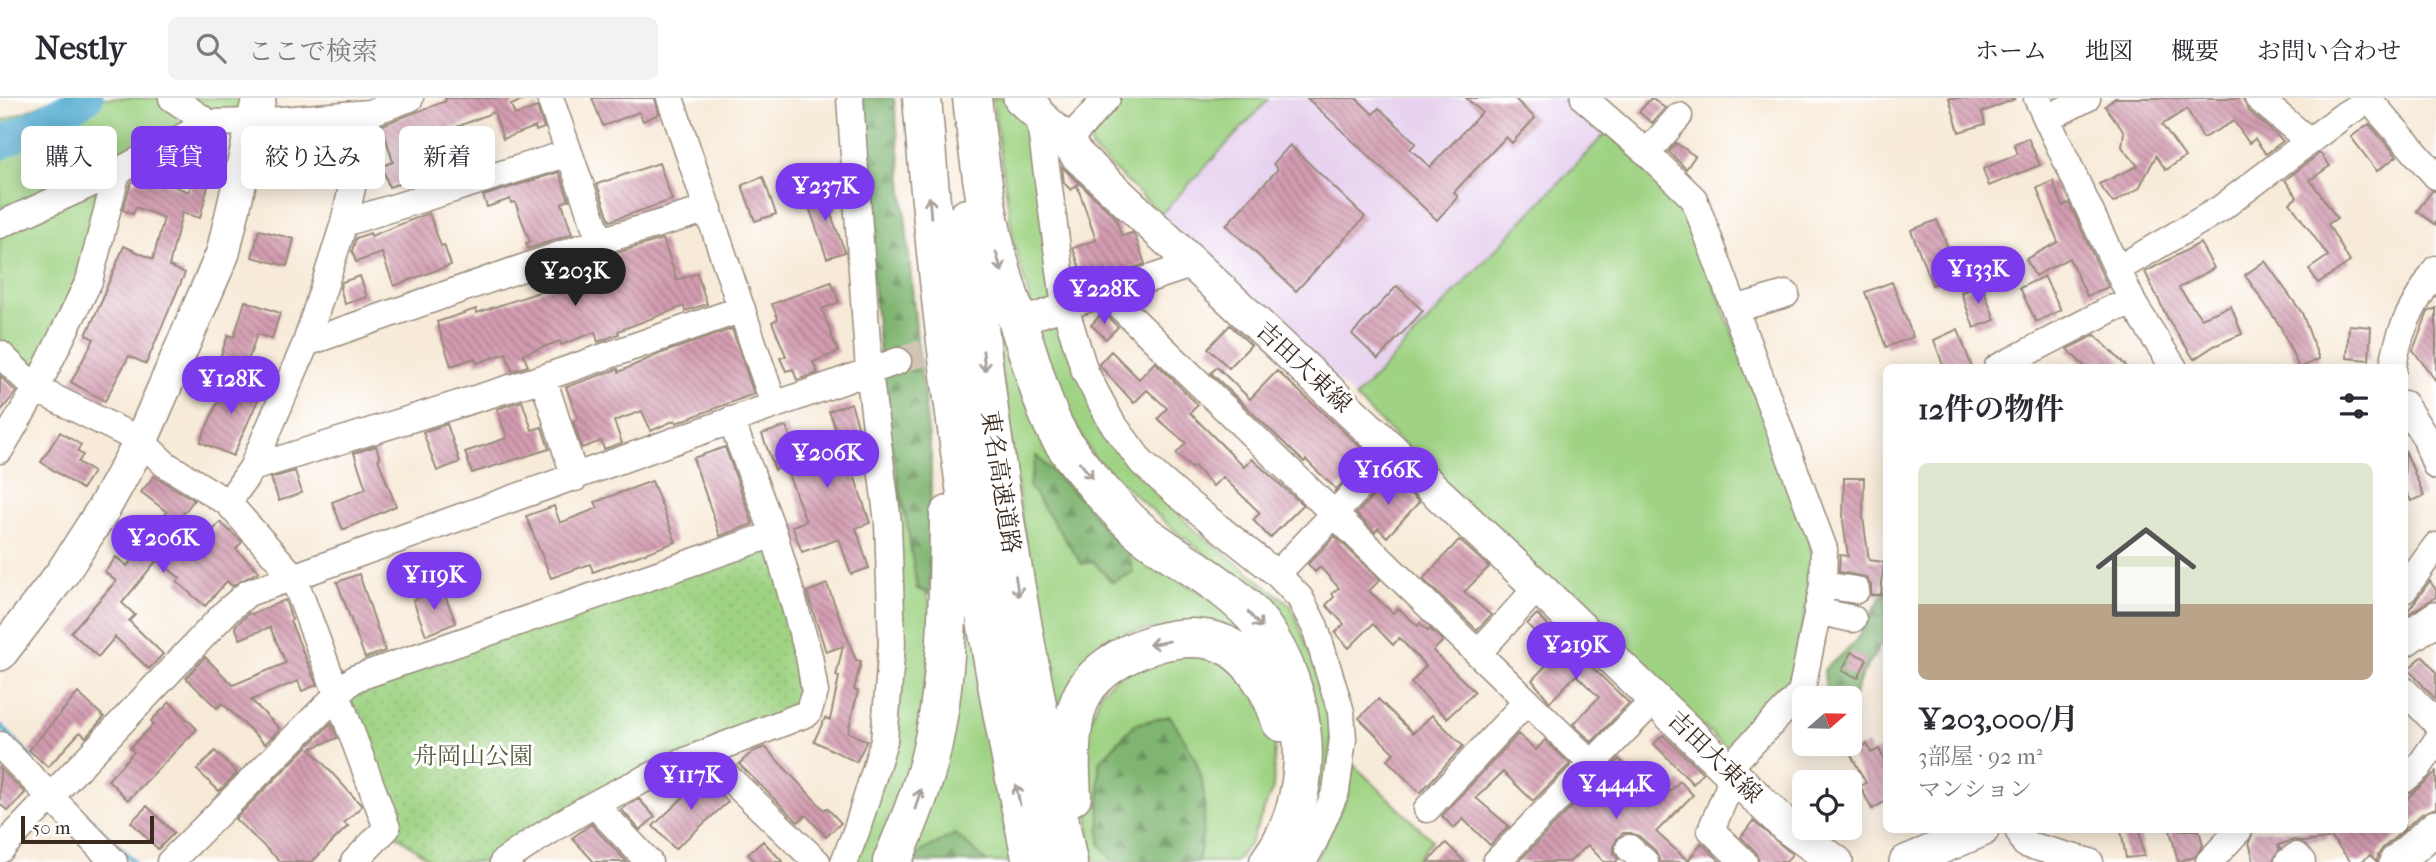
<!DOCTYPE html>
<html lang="ja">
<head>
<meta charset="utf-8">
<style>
  :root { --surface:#fff; --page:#f2f2f3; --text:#2b2b33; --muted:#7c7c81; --line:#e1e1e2; --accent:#7c3aed }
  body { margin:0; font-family:"IM FELL French Canon","Noto Serif JP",serif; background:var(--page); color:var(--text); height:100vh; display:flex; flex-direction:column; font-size:26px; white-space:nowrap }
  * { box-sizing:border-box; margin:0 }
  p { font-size:23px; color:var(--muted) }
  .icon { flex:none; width:38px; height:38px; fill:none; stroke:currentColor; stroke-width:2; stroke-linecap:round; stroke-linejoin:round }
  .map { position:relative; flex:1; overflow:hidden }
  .side { position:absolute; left:1883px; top:266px; width:525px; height:469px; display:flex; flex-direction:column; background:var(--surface); border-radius:10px; box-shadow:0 4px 18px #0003 }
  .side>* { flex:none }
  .hud { position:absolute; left:21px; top:28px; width:665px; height:63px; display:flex; gap:14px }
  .needle { width:46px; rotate:70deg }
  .fabs { position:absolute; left:1792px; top:588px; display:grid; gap:14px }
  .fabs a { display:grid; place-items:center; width:70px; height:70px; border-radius:10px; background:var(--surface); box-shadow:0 4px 18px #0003; font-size:35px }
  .scale { position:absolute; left:21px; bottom:18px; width:133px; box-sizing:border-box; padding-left:7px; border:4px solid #3b2a1e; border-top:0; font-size:19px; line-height:24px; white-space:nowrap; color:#3b2a1e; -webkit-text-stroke:5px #fff; paint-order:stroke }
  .price { position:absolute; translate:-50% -60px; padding:0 16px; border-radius:24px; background:var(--accent); color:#fff; font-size:23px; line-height:46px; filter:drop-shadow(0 2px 4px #0008) }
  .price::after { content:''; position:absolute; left:50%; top:42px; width:21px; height:16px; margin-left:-10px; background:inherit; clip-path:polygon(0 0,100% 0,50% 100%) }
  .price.active { background:#222; color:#fff }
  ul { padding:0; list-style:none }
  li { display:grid; align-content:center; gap:14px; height:371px; padding:0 35px }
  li+li { border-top:2px solid var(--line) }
  li span { display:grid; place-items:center; height:217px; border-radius:10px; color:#555 }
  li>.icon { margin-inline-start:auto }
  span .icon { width:126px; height:126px; fill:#fffc; stroke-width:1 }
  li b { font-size:30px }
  h2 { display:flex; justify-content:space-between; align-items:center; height:84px; padding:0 35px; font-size:30px }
  .pill { padding:0 24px; border-radius:10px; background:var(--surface); box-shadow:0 4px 18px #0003; font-size:24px; line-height:63px }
  .pill.active { background:var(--accent); color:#fff }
  header { display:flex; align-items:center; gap:42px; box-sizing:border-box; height:98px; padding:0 35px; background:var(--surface); border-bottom:2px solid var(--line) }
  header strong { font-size:33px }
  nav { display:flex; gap:38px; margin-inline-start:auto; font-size:24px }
  .search { width:490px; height:63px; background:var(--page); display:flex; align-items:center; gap:18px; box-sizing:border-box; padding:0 24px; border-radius:10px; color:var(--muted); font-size:26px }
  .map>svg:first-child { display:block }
  .built { fill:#e7d2ef }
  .grass { fill:#9fd383; stroke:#6d7e50; stroke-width:2 }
  .forest { fill:url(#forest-firs); stroke:#5d7048; stroke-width:2 }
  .park { fill:url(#park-dots); stroke:#6d7e50; stroke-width:2 }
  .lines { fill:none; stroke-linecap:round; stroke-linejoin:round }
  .stream { stroke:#52acd0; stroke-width:5 }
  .river { stroke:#52acd0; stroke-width:32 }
  .building { fill:url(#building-back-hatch) }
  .minor-tunnel { stroke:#d1c4b3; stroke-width:26; stroke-dasharray:26 13; stroke-linecap:butt }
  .minor-casing { stroke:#998a7b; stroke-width:29 }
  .major-casing { stroke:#998a7b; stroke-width:36 }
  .highway-casing { stroke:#998a7b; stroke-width:41 }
  .minor { stroke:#fff; stroke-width:26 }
  .major { stroke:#fff; stroke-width:33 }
  .highway { stroke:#fff; stroke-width:38 }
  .oneway { stroke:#a79f9a }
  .labels { text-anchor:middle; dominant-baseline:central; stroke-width:6; stroke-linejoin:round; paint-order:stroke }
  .street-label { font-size:24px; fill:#3b2a1e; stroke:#fff }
  .park-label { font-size:24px; fill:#595d3c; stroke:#fff }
</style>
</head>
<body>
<header>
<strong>Nestly</strong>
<div class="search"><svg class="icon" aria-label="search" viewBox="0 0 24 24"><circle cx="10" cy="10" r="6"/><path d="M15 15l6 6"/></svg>ここで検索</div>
<nav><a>ホーム</a><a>地図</a><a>概要</a><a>お問い合わせ</a></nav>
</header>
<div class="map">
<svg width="2436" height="764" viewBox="0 0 2436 764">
  <defs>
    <pattern id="forest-firs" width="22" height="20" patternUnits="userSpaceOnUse" patternTransform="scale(1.75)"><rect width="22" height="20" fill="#7fb571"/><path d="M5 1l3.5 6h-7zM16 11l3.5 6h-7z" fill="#69935c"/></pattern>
    <pattern id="park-dots" width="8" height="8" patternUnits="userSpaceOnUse" patternTransform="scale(1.75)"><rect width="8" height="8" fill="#9fd383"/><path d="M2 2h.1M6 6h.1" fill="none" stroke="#8ab571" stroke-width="1.8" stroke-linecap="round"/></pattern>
    <pattern id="building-back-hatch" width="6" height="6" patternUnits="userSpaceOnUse" patternTransform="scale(1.75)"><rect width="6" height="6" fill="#d39cb1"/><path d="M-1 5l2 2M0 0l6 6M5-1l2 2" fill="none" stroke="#ac7f8f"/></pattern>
  </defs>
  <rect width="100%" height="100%" fill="#fff"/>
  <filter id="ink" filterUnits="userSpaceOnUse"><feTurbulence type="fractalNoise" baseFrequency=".0143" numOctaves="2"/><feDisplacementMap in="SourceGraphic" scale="14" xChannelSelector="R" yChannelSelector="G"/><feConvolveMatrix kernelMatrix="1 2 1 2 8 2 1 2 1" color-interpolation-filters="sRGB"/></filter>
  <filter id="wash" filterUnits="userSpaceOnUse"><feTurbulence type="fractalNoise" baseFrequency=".00686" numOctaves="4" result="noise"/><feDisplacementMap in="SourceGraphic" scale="28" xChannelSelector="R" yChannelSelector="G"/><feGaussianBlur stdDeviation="1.57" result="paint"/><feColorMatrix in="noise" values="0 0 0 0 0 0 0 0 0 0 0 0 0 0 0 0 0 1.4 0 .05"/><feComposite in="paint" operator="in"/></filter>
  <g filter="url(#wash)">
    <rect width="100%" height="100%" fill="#f7ead8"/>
    <path class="built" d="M1120,0H1570L1607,34L1728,652L1161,116Z"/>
    <path class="grass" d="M57,0H255L222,25L117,74L36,291L0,254V24Z
      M992,0H1033L1050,203L1116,350L1192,430L1291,507L1332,614L1328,694L1304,756L1318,668L1259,499L1173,431L1094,360L1055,291L1014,146Z
      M1120,0H1267L1268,2L1161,116L1091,50L1090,32Z
      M1607,34L1683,103L1810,442L1813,475L1790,591L1728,652L1355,300Z
      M985,148L1070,376L1172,479L1238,515L1283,594L1184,529L1127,534L1084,576L1057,680Z
      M882,334L907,425L917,491L926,494L932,513L924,645L876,764H845L879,659Z
      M963,457L1018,764H896Z
      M1210,556L1246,579L1276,629L1273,690L1250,745L1235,764H1095L1090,741L1083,641L1102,593L1137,558Z
      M1354,667L1432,742L1414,764H1315L1345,703Z"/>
    <path class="forest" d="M863,0H894L917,241L931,359L930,496L917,489L907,425L887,328L870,155Z
      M1036,358L1086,406L1107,436L1128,450L1133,475L1112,484L1093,463L1082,466L1029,388Z
      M1886,491V539L1862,577L1850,608V600H1826L1824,572L1855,544Z
      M1170,618C1179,633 1191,649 1197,666C1209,696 1204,733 1198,764H1113L1100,746L1099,664L1135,626Z
      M955,736L987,764H912L922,753Z"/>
    <path class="park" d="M774,436L808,615L498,764H433L387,730L337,596Z"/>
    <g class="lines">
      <path class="stream" d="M0,627L33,662
        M86,717L134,764"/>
      <path class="river" d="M0,46L87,0"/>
    </g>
    <g id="blocks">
      <path class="building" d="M445,0H527L511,7L515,17L537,9L544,30L536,33L535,29L503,41L494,14L444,34L454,63L409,79L410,82L389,89L382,68L393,64L382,27L446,3Z
        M592,0H655L659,16L643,23L639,14L603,28Z
        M1307,0H1356L1373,16L1379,10L1416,45L1410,51L1430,69L1482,14L1466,0H1514L1535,20L1512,45L1506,39L1454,94L1458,99L1437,122Z
        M1651,0L1665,10L1652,25L1639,14Z
        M1949,0H2014L2015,1L1982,14L1985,26L1959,34Z
        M2115,0H2243L2248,12L2283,43L2266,56L2255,41L2249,45L2234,23L2203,40L2187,11L2162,27L2185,59L2166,72L2156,58L2139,90L2113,105L2099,86L2138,68L2122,49L2124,34L2105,8Z
        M2369,26L2397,58L2377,73L2351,39Z
        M303,36L333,43L327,70L281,60L286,37Z
        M2028,40L2040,67L1989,88L1983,71L2018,56L2014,46Z
        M1676,45L1695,58L1686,71L1669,54Z
        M1290,47L1365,119L1296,193L1226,127L1278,71L1273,66Z
        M2320,55L2330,68L2310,82L2337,120L2328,126L2350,164L2318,185L2309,171L2328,158L2290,105L2297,99L2285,82Z
        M197,64L213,68L200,120L182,115L169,168L185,175L146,266L129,258L105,303L71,284L94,241L86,237L104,198H103L124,148L153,161L164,120L136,109L133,116L123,112L131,85L145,77L189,94Z
        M659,65L672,102L610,123L597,86Z
        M1062,69L1115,119L1122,138L1132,135L1135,138L1145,166L1085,185L1073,150L1096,142L1077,87L1071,92L1064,85Z
        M559,74L569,102L562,105L572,136L528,151L526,145L530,144L515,104L511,105L510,101L487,109L483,98Z
        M763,79L776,116L755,123L742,87Z
        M2053,83L2063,108L2069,105L2108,189L2087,198L2069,160L2035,178L2026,161L2058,144L2037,90Z
        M826,91L834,113L830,114L845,154L827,160L805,98Z
        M2432,93H2436V127L2417,113Z
        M429,115L441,148L444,147L451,167L394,188L382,155L356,164L352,153L356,140L370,135L371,138Z
        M1937,122L1959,177L1932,187L1911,132Z
        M259,132L294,141L287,168L252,159Z
        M663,141L677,182L697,175L707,206L685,213L684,208L618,233L619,236L598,244L595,234L561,247L560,243L523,256L528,268L512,273L506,255L477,265L475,260L451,268L437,224L476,211L477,215L551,190L550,186L559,183L556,175L571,170L573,174L617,158L616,155Z
        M2200,145L2214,170L2179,190L2201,220L2231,208L2242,236L2214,248L2194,261L2168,221L2145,174Z
        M2265,163L2302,215L2319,261L2299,270L2280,228L2245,177Z
        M360,178L367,199L345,206L340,190L342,184Z
        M2044,178L2061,212L2036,224L2020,190Z
        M831,184L839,204L822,211L838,254L813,264L818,275L797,282L793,271L786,273L780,260L786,258L772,224L778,221L772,206Z
        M1892,184L1913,239L1886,249L1865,194Z
        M1982,187L1995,222L1974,230L1961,194Z
        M1397,188L1423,213L1378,261L1352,236Z
        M245,203L280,215L272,241L257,236L247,266L221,257L228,237L234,239Z
        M2436,210V283L2413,252L2428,214Z
        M1103,214L1118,229L1106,241L1091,227Z
        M1230,227L1251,247L1229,270L1208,250Z
        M2349,227L2371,229L2369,262L2347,260Z
        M732,231L754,296L676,325L675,322L651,333L642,313L614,323L622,345L604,351L601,343L582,350L573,323L578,321L566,289L618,271L619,274L659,256Z
        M1958,231L1972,270H1944L1934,242Z
        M2095,237L2128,270H2086L2067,251Z
        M1111,253L1139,281L1155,264L1198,307L1190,315L1244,369L1252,361L1303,407L1270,440L1253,422L1260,415L1223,379L1213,388L1194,368L1191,370L1176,356L1186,345L1158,321L1167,310L1147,292L1134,305L1100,268L1099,266Z
        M1217,269L1250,301L1277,273L1368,356L1367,359L1334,394L1336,391L1306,362L1304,364L1211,275Z
        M0,278L16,294L0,314Z
        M229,278L262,293L233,358L200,344Z
        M522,303L532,332L542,329L549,351L472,375L465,354L507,340L497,311Z
        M851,305L861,337L854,340L866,372L854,377L870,425L856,430L869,470L851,476L839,441L802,454L792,428L806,423L785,368L775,372L762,336L786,328L802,370L810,367L811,370L845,357L829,313Z
        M447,326L460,364L437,373L423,334Z
        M60,334L81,347L77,353L83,357L78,364L93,374L82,391L41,364Z
        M376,348L380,360L378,361L396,408L343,432L332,404L366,391L354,355Z
        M725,349L753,426L720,438L693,360Z
        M2405,352L2424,398L2411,403L2404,389Z
        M295,373L302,395L279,403L271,380Z
        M154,378L194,402L171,432L197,452L220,424L242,444L236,451L259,473L232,488L227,483L205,508L177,484L180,480L157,462L122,505L135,517L129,523L163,556L149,571L115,539L98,559L71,534L116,483L105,474L116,459L127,468L167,414L141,394Z
        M1392,378L1419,404L1387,439L1378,430L1375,434L1356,416Z
        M1844,380H1864L1863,420L1869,462L1884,464L1881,497H1871V487L1865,479L1839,474L1840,457L1848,458L1843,423Z
        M652,383L676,444L593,474L590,466L551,480L526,418L554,408L560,425L598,410L595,404Z
        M1335,438L1380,482L1369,493L1393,515L1398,510L1418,528L1420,525L1428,533L1430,531L1443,543L1433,553L1475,594L1447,620L1411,585L1426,568L1399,540L1393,547L1373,526L1349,550L1335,535L1344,526L1326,507L1334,499L1332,495L1339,490L1320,469L1315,474L1308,466Z
        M1459,442L1489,469L1464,494L1491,517L1477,532L1423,481Z
        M359,476L385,553L365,560L337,484Z
        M2430,483L2436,492V499L2404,518Z
        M827,486L856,562L861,563L854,592L858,593L848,634L867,643L856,664L814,643L825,620L830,622L839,579L836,578L843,548L826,554L807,494Z
        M442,490L456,525L426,537L413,502Z
        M285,502L292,522L290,523L317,587L302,593L298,583L251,602L280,631L265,646L222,605L217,610L186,580L205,559L233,587L286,565L270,529L240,541L235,528L249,515L252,516Z
        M1537,516L1629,605L1592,644L1573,626L1599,599L1576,577L1550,604L1532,582L1557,556L1527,526Z
        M1851,554L1867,561L1858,580L1842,573Z
        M2423,558L2436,574V602L2408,571Z
        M78,595L104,619L86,639L80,634L48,669L29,652Z
        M1378,601L1413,635L1432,617L1463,648L1420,695L1387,662L1394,655L1359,620Z
        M170,604L197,631L128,702L108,682L134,654L130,650L154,626L151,623Z
        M331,625L337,640L310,651L362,708L344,725L348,728L312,764H281L235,721Z
        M1518,636L1536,652L1545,642L1570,666L1533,703L1503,674L1476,700L1509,728L1490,747L1463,721L1454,730L1442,718Z
        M1663,637L1703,675L1693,686L1654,646Z
        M1867,646L1871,655L1879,651L1886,666V703L1872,711L1860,688L1866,685L1850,655Z
        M765,649L824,712L827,710L841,725L826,739L806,717L798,724L739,666L752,654Z
        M215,653L237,675L219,693L197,672Z
        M1619,661L1651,691L1653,689L1664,699L1680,683L1693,697L1656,734L1688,763L1701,745L1721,764H1660L1655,752L1639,738L1631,735H1623L1617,740L1614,748V756L1618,761L1616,764H1604L1588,747L1569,764H1518Z
        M0,670L25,695L8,713L0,706Z
        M2436,674V710L2423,715L2404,731V703Z
        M703,676L728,704L675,751L653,728L687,696L684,694Z
        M639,701L655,719L640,732L621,711Z
        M147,708L174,735L158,751L131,724Z
        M1753,723L1792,756L1786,764H1759L1755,753L1741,739Z
        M591,726L605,741L627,764H594L572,740Z
        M2121,732H2139L2144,758L2126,760Z
        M2170,732H2199L2203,747L2195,759L2178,763Z
        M2254,732H2404L2383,750L2378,757L2377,764L2370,757L2361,764H2351L2327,734L2328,741L2303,744L2294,742L2278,747L2280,751L2273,763L2254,764L2249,744Z
        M763,743L783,764H755L748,756Z
        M1446,745L1465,764H1428Z"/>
    </g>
  </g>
  <g filter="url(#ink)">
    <use href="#blocks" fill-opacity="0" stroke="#998a7b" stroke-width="2"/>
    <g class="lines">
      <path class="minor-tunnel" d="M898,263L1034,219"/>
      <defs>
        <path id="minor" d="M172,0L209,25
          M550,0L600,143
          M670,0L774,307
          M1584,0L1647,55L1694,101L1824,451L1823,487L1801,595L1728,670L1729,689L1711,732L1744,764
          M2037,0L2134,207L2174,270
          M2258,0L2309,43
          M1038,9L1065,209L1085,274L1111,323L1142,365L1177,396L1277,476L1300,500L1315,529L1341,614L1343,641L1336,693L1314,744L1303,764
          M2048,20L2087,0
          M1067,43L1107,0
          M1647,55L1679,18
          M344,125L569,55
          M0,127L117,74L209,25L256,24L369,15L410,0
          M2118,171L2220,111L2344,17L2369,2L2436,78
          M1106,195L1591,665
          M1735,211L1786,196
          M1039,217L1194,166
          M306,245L600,143L709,111
          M0,256L36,291L141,343L165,366L228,405L293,478L387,730L354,764
          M1997,270L2113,210L2134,207
          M2393,270C2399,227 2414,207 2436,171
          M543,280L575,380
          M2404,306L2425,339L2436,368
          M0,352L36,291L89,183L117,74
          M252,370L543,280L742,211
          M228,405L252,370L306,245L344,125L369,15
          M1277,476L1394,353
          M1823,487L1856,492
          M2404,492L2436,448
          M1817,513L1853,521
          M1478,555L1538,489
          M2404,592L2436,625
          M0,647L114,764
          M704,656L817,764
          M2404,682L2418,670L2436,644
          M595,707L649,764
          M1427,711L1527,603
          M2018,732L2025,746L2090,764
          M1629,750L1645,764
          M0,752L227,513L248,495L898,263
          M170,764L349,585L356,580L774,436
          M503,764C540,738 578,714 618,694C679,663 745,640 808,615L815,594L809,558L774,436L731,322
          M844,764L857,731L884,643L892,546L888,425L869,273L850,0
          M1496,764L1656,600
          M2209,764L2239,732
          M2288,764L2296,758L2302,764"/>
        <path id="major" d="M1020,0L1067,43L1077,57L1538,489L1786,728L1836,764
          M2404,542L2436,520
          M0,556L63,474L104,410L141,343L223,155L259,0
          M1906,764L1982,732
          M2396,764L2436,729"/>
        <path id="highway" d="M922,0C942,258 978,511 1032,764
          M972,0C978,52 984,106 997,156C1005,189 1017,220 1027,252C1037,281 1044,314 1061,341C1078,368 1123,421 1148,439C1185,466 1233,490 1261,527C1310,594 1320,696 1269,764
          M967,120C974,177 979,233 986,289C1006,448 1036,607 1068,764
          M1072,698C1070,665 1067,613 1090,585C1118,551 1191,525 1231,550C1256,566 1273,597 1281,624
          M892,764C906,731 920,698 929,663C949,583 948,499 949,417"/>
      </defs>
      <use href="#minor" class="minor-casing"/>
      <use href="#major" class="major-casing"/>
      <use href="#highway" class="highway-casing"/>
      <use href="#minor" class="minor"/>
      <use href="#major" class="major"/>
      <use href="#highway" class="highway"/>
    </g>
    <defs><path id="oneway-shaft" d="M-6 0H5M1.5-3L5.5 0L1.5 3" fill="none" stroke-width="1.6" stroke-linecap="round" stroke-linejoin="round" transform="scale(1.75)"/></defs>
    <g class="oneway">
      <use href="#oneway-shaft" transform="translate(930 109) rotate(-95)"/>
      <use href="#oneway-shaft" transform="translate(999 164) rotate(73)"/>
      <use href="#oneway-shaft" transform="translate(984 263) rotate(84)"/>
      <use href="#oneway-shaft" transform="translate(1086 372) rotate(51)"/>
      <use href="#oneway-shaft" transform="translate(1017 488) rotate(81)"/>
      <use href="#oneway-shaft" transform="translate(1255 522) rotate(49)"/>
      <use href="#oneway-shaft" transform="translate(1159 545) rotate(170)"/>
      <use href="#oneway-shaft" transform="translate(1018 697) rotate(-101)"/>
      <use href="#oneway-shaft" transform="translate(918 701) rotate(-73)"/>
    </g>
  </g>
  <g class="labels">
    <g class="street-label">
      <text transform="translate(1304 269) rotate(43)">吉田大東線</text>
      <text transform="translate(1001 384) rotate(81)">東名高速道路</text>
      <text transform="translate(1715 659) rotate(44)">吉田大東線</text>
    </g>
    <g class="park-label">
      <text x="473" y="658">舟岡山公園</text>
    </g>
  </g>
</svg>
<div class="fabs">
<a><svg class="needle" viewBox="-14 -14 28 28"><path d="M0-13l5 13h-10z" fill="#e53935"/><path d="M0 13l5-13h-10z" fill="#7c7c81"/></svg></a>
<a><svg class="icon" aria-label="locate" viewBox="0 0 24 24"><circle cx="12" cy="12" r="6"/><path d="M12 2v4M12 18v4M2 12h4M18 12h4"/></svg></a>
</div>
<div class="scale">50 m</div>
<b class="price" style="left:825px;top:125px">¥237K</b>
<b class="price" style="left:1978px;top:208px">¥133K</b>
<b class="price active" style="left:575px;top:210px">¥203K</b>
<b class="price" style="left:1104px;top:228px">¥228K</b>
<b class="price" style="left:231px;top:318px">¥128K</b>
<b class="price" style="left:827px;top:392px">¥206K</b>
<b class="price" style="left:1388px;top:409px">¥166K</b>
<b class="price" style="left:163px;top:477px">¥206K</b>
<b class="price" style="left:434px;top:514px">¥119K</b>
<b class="price" style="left:1576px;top:584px">¥219K</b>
<b class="price" style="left:691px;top:714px">¥117K</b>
<b class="price" style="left:1616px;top:723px">¥444K</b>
<div class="hud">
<a class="pill">購入</a>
<a class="pill active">賃貸</a>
<a class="pill">絞り込み</a>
<a class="pill">新着</a>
</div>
<section class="side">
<h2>12件の物件<svg class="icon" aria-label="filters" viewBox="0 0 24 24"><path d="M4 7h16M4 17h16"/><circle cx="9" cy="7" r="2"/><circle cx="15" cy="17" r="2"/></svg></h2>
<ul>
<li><span style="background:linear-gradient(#dfe7d0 65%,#b9a48a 0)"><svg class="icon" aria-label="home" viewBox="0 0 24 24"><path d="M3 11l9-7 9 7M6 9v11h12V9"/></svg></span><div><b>¥203,000/月</b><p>3部屋 · 92 m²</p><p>マンション</p></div></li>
</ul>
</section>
</div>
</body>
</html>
